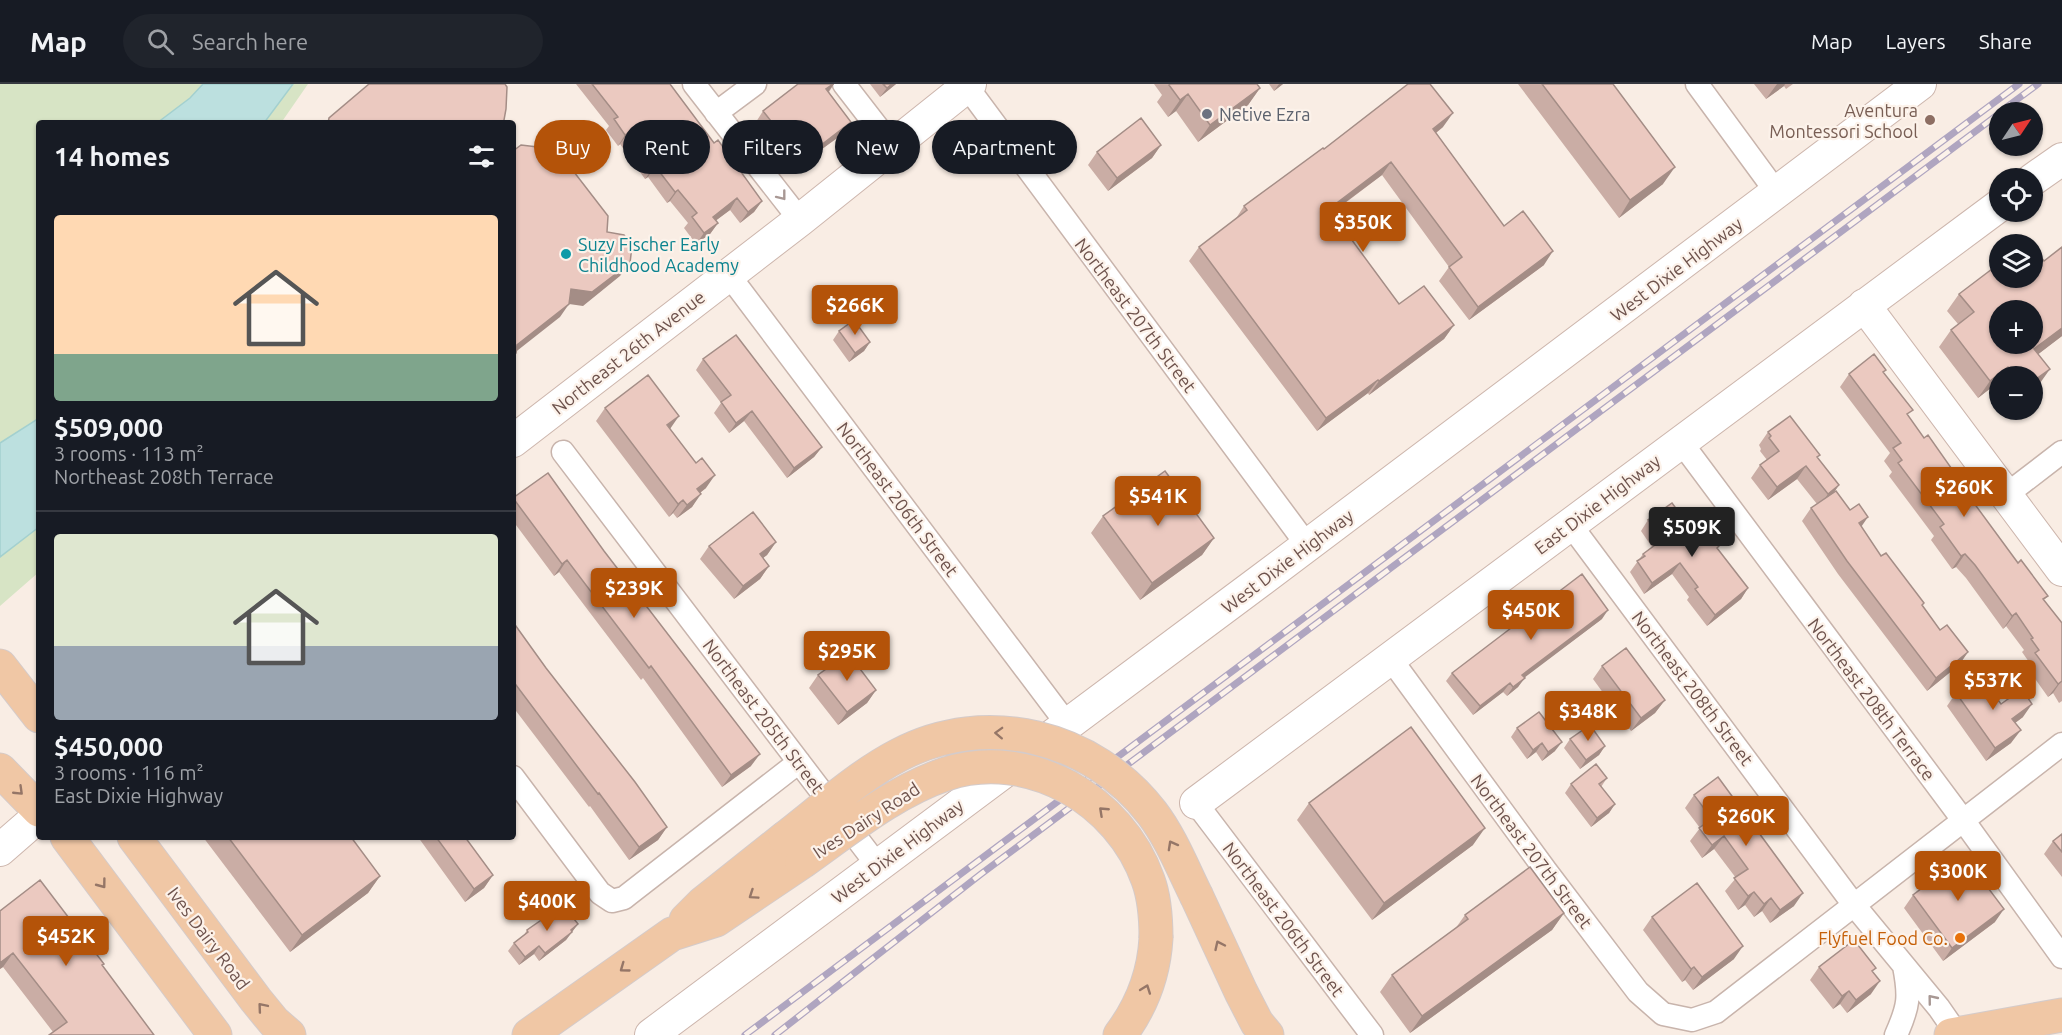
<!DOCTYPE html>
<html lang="en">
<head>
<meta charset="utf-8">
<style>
  :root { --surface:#171b24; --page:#20242c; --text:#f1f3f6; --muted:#9ea1a6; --line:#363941; --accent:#b45309 }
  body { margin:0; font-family:Ubuntu,sans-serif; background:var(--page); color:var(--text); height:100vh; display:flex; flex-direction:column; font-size:22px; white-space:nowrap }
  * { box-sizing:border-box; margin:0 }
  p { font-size:20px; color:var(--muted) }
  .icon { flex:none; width:33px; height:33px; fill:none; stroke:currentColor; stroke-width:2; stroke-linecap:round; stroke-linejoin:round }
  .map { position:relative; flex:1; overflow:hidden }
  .drawer { position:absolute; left:36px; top:36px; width:480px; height:720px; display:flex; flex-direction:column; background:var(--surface); border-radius:6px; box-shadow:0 2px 4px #0004 }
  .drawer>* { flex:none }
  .hud { position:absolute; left:534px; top:36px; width:570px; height:54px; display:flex; gap:12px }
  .needle { width:39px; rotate:55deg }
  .tools { position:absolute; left:1989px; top:18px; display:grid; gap:12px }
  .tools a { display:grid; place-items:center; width:54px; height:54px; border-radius:50%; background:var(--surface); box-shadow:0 2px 4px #0004; font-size:30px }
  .price { position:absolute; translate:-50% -51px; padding:0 14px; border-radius:6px; background:var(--accent); color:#fff; font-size:20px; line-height:39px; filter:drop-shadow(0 2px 3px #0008) }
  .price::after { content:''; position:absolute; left:50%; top:36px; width:18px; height:14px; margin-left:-9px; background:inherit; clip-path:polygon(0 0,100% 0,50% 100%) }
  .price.selected { background:#222; color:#fff }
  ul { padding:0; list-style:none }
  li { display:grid; align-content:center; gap:12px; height:318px; padding:0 18px }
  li+li { border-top:2px solid var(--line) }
  li span { display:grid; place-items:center; height:186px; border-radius:6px; color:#555 }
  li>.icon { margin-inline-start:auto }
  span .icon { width:108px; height:108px; fill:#fffc; stroke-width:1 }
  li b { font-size:26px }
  h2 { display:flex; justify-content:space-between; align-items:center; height:72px; padding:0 18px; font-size:26px }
  .chip { padding:0 21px; border-radius:27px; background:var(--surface); box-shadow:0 2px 4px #0004; font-size:21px; line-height:54px }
  .chip.selected { background:var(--accent); color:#fff }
  header { display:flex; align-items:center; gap:36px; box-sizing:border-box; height:84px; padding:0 30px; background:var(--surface); border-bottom:2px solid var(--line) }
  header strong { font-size:28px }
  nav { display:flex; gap:33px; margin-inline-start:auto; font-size:21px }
  .search { width:420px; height:54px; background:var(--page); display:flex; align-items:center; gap:15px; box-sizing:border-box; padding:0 21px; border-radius:33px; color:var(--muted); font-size:22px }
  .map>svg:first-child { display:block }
  .green { fill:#d7e4c5 }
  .water { fill:#bce0df; stroke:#a3d0cf; stroke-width:1.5 }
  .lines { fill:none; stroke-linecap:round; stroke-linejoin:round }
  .street-casing { stroke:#c8b4ac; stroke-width:25 }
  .secondary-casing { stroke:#cdb6ad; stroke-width:34 }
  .primary-casing { stroke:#d4cbca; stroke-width:35 }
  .street { stroke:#fff; stroke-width:22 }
  .secondary { stroke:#fff; stroke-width:32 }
  .primary { stroke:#f0c7a5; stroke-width:33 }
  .rail-casing { stroke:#afa5c0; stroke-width:7 }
  .rail { stroke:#fcf2ea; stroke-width:4.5; stroke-dasharray:14; stroke-linecap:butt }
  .primary-bridge-casing { stroke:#d4cbca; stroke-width:35; stroke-linecap:butt }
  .primary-bridge { stroke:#f0c7a5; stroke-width:33 }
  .wall { fill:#caada5 }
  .shaded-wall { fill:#a48d86 }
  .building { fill:#ebc9c0; stroke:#a48d86; stroke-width:1.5; fill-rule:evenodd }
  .oneway { stroke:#a89894 }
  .oneway2 { stroke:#957667 }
  .worship-dot { fill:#6b7280; stroke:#fcf2ea; stroke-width:2 }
  .education-dot { fill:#8d6e63; stroke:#fcf2ea; stroke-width:2 }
  .culture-dot { fill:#0f9aa8; stroke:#fcf2ea; stroke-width:2 }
  .food-dot { fill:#e8710a; stroke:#fcf2ea; stroke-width:2 }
  .labels { text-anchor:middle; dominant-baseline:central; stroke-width:4.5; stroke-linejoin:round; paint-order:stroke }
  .education-label { font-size:18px; fill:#785e54; stroke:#fcf2ea; text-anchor:end }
  .worship-label { font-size:18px; fill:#5b616d; stroke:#fcf2ea; text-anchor:start }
  .culture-label { font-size:18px; fill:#0d838f; stroke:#fcf2ea; text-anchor:start }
  .street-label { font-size:18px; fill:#6e534d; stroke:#fcf2ea }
  .food-label { font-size:18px; fill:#c56008; stroke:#fcf2ea; text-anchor:end }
</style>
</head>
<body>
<header>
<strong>Map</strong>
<div class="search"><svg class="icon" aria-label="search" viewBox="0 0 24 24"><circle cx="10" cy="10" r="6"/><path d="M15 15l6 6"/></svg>Search here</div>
<nav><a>Map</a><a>Layers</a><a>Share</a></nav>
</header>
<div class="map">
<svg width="2062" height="951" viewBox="0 0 2062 951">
  <rect width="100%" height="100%" fill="#f9ede4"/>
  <path class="green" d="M0,0H308L281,39H39V488L0,522Z"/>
  <path class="water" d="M203,0H293L264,39H157L190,14Z
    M39,334V443L0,473V359Z"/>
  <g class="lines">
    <defs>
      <path id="street" d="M694,0L800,136
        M844,0L892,62
        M965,0L1307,461
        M1697,0L1777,109
        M716,29L755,0
        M728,190L1067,640
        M1681,358L1963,736L2062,873
        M563,368L878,782
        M2006,411L2062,368
        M1570,440L1854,821L1939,924L1957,950
        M1390,574L1546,787L1638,908L1663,930L1692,936L1716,928L2062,660
        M513,693L600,809L612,817L624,814L629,810L799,678
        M1196,719L1372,951
        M1896,951C1909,922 1910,913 1904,882"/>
      <path id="secondary" d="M2032,96L2062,75
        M1864,221L2062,486
        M513,357L800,136L970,0
        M1196,719L2000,121
        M0,766L39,732
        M651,951L1260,497L1920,0"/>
      <path id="primary" d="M0,582L39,632
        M0,686L39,726
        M67,753L215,951
        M134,753L256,916L274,938L289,951
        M1197,813L1241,908L1257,939L1267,951
        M686,836L702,820L785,754
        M529,951L672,850L716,836L802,778
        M1120,951C1142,922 1154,890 1156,854
        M1951,951L2062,931"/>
    </defs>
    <use href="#street" class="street-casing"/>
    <use href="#secondary" class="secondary-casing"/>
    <use href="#primary" class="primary-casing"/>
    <use href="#street" class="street"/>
    <use href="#secondary" class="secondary"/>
    <use href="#primary" class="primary"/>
    <defs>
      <path id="rail" d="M2000,28L2038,0
        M745,951L2019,0
        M775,951L981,790L2000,29"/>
    </defs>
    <use href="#rail" class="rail-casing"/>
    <use href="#rail" class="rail"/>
    <defs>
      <path id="primary-bridge" d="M785,754C820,727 860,691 899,671C986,625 1093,652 1152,729C1171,754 1183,785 1197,813
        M802,778C846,747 894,707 946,690C1029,663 1120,716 1148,796C1155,815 1156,834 1156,854"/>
    </defs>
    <use href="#primary-bridge" class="primary-bridge-casing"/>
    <use href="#primary-bridge" class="primary-bridge"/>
  </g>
  <path class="wall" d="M576,0H670L714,59L762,117L754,128L740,139L730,126L716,136L718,139L710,150L696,160L684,144L688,139L670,117L667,119L648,93L645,95L620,60L618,62L606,46L609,42Z
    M834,0L829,8L851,38L844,49L822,65L815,76L799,88L794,82L787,88L763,56L766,52L756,38L763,27Z
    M870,0H896L880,13Z
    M1154,0H1257L1260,4L1248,21L1198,58L1176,27L1168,33L1157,18L1162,11Z
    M1269,0H1283L1274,7Z
    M1518,0H1613L1663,100L1619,134Z
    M1754,0H1793L1786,5L1784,2L1766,15Z
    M1443,43L1436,49L1504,142L1544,181L1469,236L1439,197L1449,183L1382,91L1332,129L1399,220L1454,241L1444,255L1369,311L1368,309L1317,347L1189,177L1199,163L1235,136L1244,122L1324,65Z
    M1161,61L1152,74L1108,107L1088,81L1097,68Z
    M2062,163V252L2038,270V302L2032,306V292H2000V305L1996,300L1978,314L1939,263L1951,246L1958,240L1947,227L1959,210L2044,177Z
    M839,247L870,258L864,267L849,278L833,256Z
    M703,275L822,363L814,373L787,394L744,337L729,349L714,329L721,319L696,286Z
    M1884,289L1908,332L1969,416L2018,479L2048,512L2044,516L2062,539V617L2059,619L2053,609L2048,613L2026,582L2029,578L2022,568L2024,566L2006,542L2003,545L1966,494L1956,483L1952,485L1931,456L1934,452L1889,392L1892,388L1884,377L1890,369L1840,303L1849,290Z
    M605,324L670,345L706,404L700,409L692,423L677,434L673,429L669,433L596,337Z
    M1768,348L1818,374L1839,401L1834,408L1861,443L1881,472L1924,519L1922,522L1940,546L1968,568L1959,581L1927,607L1838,490L1802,437L1811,424L1817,420L1797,395L1768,416L1751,394L1760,381L1767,376L1760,367L1761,365L1759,361Z
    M513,414L751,682L722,703L643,594L641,596L559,488L554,492L513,437Z
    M1103,432L1214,454L1202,471L1140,516L1091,449Z
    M1648,436L1686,438L1718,465L1748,504L1741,515L1707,542L1687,516L1689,513L1672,490L1644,510L1630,488L1643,470L1652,463L1641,447Z
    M776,458L767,471L763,474L769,482L760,495L734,515L700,475L709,462Z
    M1602,535L1524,593L1518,603L1507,612L1503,608L1473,631L1446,597L1452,589Z
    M513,538L546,584L667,743L658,756L629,776L590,722L589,723L513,623Z
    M1602,582L1665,616L1655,629L1631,647L1593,595Z
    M818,591L876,606L867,619L838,641L809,604Z
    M1956,609L2001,620L2023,633L2015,639L2011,659L1986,677L1947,622Z
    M1517,644L1555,667L1542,677L1536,668L1527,675L1511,653Z
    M1570,655L1605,662L1599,671L1580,685L1564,664Z
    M1607,694L1601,703L1615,720L1609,729L1591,743L1565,709L1571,700Z
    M1694,711L1794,822L1770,839L1762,827L1754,833L1745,821L1738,826L1725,807L1736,794L1714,765L1702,774L1690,757L1700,744L1685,724Z
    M1309,719L1473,761L1372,836L1297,736Z
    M2062,750V793L2044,770L2053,757Z
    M203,753H351L380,792L368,809L290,868Z
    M418,753H465L493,791L484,804L465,818Z
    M1913,811L1995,838L1943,877L1904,824Z
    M0,827L104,880L102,882L154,951L53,948L3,883L0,885Z
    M1564,829L1552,846L1410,949L1380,908L1392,891L1455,845L1465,831Z
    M1652,833L1734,875L1693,906L1685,896L1682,898L1643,846Z
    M578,840L566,856L539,877L534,870L519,881L508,867L514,859L524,851L527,846Z
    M1819,883L1871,910L1847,929L1840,920L1833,925L1810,896Z"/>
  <path class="shaded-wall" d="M833,0H834L828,8L826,5Z
    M892,0H896L880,13L887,4Z
    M1279,0H1283L1274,7Z
    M1777,0H1785L1784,2L1766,15Z
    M1260,4L1248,21L1198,58L1210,41Z
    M1188,10L1176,27L1168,33L1180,16Z
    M1453,29L1443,43L1423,59L1433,45Z
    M851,38L844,49L822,65L815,76L799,88L807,77L820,62Z
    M628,49L620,60L618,62L625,51Z
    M1161,61L1152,74L1108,107L1117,94Z
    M802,71L794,82L787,88L795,77Z
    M1391,78L1382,91L1319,138L1329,125Z
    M655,82L648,93L645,95L653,84Z
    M1675,83L1663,100L1619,134L1630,116Z
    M678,106L670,117L667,119L675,108Z
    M737,114L730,126L706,144L713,133Z
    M762,117L754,128L740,139L748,128Z
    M718,139L710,150L696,160L704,149Z
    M1553,167L1544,181L1469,236L1478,223Z
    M630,179L620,192L583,222L569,220L560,233L513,270L517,261L571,205Z
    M1454,241L1444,255L1369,311L1379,297Z
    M2062,244V252L2023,282L2034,265Z
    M870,258L864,267L849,278L855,269Z
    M2008,283L2002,292H2000V296L1996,300L1978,314L1990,297Z
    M2050,285L2038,302L2032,306V298Z
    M1378,296L1368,309L1317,347L1326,334Z
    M752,327L744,337L729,349L736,339Z
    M679,332L670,345L667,341Z
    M822,363L814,373L787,394L794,384Z
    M1806,382L1797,395L1768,416L1777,403Z
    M715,391L706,404L688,418L697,405Z
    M1839,401L1830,414L1819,423L1828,410Z
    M701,410L692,423L677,434L687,421Z
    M683,416L673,429L669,433L678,420Z
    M1868,433L1859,446V439Z
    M1214,454L1202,471L1140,516L1152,499Z
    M776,458L767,471L751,483L760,470Z
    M1965,470L1956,483L1952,485L1961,472Z
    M567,476L559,488L554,492L562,480Z
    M1680,479L1672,490L1644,510L1652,499Z
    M769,482L760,495L734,515L743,502Z
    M1748,504L1741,515L1707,542L1715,531Z
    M1608,526L1602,535L1516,600L1522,591Z
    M2016,529L2006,542L2003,545L2012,532Z
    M1968,568L1959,581L1927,607L1936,594Z
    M1525,594L1518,603L1507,612L1513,603Z
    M2062,596L2053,609L2048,613L2058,600Z
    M1510,599L1503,608L1473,631L1480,622Z
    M876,606L867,619L838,641L847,628Z
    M1665,616L1655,629L1631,647L1641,634Z
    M2032,620L2023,633L2003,648L2012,635Z
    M2021,646L2011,659L1986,677L1995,664Z
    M1562,658L1555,667L1542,677L1548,668Z
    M1542,659L1536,668L1527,675L1533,666Z
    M1605,662L1599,671L1580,685L1586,676Z
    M760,670L751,682L722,703L731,691Z
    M1615,720L1609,729L1591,743L1597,734Z
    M667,743L658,756L629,776L639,763Z
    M1485,744L1473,761L1372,836L1384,819Z
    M1724,752L1714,765L1702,774L1712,761Z
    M493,791L484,804L465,818L474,805Z
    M380,792L368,809L290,868L302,851Z
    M1754,808L1745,821L1738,826L1748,812Z
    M1803,809L1794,822L1770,839L1780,826Z
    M1771,814L1762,827L1754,833L1764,820Z
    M2004,825L1995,838L1943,877L1952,864Z
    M1564,829L1552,846L1410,949L1422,932Z
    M578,840L566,856L539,877L545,869Z
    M539,862L534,870L519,881L525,873Z
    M1743,862L1734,875L1693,906L1702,893Z
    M13,869L3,883L0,885V879Z
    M1694,883L1685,896L1682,898L1691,885Z
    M1880,897L1871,910L1847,929L1856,916Z
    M1849,907L1840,920L1833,925L1842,912Z"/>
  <path class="building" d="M369,0H505L507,3L506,25L504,36L500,39H328L329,34Z
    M592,0H670L714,59L718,56L762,117L748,128L737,114L713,133L718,139L704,149L692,133L697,129L678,106L675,108L655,82L653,84L628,49L625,51L614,35L618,33Z
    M798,0H833L826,5L851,38L820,62L822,65L807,77L802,71L795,77L771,45L775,42L763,27Z
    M883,0H892L887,4Z
    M1170,0H1257L1260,4L1210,41L1188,10L1180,16L1169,1Z
    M1408,0H1430L1453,29L1433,45L1504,142L1523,127L1553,167L1478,223L1449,183L1462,173L1391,78L1329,125L1399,220L1424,202L1454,241L1379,297L1378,296L1326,334L1199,163L1247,126L1244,122L1323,64L1324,65Z
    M1542,0H1613L1675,83L1630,116Z
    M1141,34L1161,61L1117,94L1097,68Z
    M521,61L546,64L554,74L564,75L608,132L607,148L624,151L632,162L630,179L592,208L571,205L569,220L517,261L516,269L513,271V67Z
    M2028,157L2031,160H2024Z
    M2032,162L2044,177L2062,163V244L2034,265L2050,285L2032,298V292H2015L2008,283L1990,297L1951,246L1974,228L1959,210L2000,179V194H2032ZM2000,226H2032V260H2000Z
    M854,236L870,258L855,269L839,247Z
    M736,251L822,363L794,384L752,327L736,339L721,318L731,311L703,275Z
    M1874,270L1886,286L1883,288L1913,326L1907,330L1924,354L1928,351L1954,388L1951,390L1969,416L1971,415L2018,479L2021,476L2048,512L2043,515L2062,539V597L2058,600L2035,569L2039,566L2031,555L2033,554L2016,529L2012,532L1975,481L1965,470L1961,472L1940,443L1944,440L1898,379L1902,376L1893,364L1901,359L1849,290Z
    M648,291L679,332L667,341L696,379L702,374L715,391L697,405L701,410L687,421L683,416L678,420L605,324Z
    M1790,332L1820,371L1817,373L1839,401L1828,410L1806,382L1777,403L1760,381L1779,367L1769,354L1771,352L1768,348Z
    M1165,387L1214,454L1152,499L1103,432Z
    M548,389L604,467L760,670L731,691L651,582L649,584L567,476L562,480L513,414Z
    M1836,407L1850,426L1859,420L1868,433L1859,439L1881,472L1886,469L1924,519L1922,521L1940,546L1947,541L1968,568L1936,594L1847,477L1811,424Z
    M1672,419L1686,438L1697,430L1720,461L1717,464L1748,504L1715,531L1695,505L1698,503L1680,479L1652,499L1637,477L1645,472L1643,470L1663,455L1648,436Z
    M753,428L776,458L760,470L769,482L743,502L709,462Z
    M1582,490L1608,526L1522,591L1525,594L1513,603L1510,599L1480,622L1452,589Z
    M513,538L546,584L635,698L667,743L639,763L599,709L598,710L513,597Z
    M1626,564L1665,616L1641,634L1602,582Z
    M848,569L876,606L847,628L818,591Z
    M1980,592L2001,620L2022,605L2032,620L2012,635L2021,646L1995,664L1956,609Z
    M1539,628L1562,658L1548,668L1542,659L1533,666L1517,644Z
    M1590,641L1605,662L1586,676L1570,655Z
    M1411,643L1485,744L1384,819L1309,719Z
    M1596,680L1607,694L1599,700L1615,720L1597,734L1571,700Z
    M1718,693L1803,809L1780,826L1771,814L1764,820L1754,808L1748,812L1734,794L1748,785L1724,752L1712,761L1699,744L1712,735L1694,711Z
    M2062,750V768L2053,757Z
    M228,753H351L380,792L302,851Z
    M436,753H465L493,791L474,805Z
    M1964,772L2004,825L1952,864L1913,811Z
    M1530,783L1564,829L1422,932L1392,891L1468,835L1465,831Z
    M40,796L104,880L102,881L154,951H49L67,938L13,869L0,879V827Z
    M1697,799L1743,862L1702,893L1694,883L1691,885L1652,833Z
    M563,821L578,840L571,846L572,848L545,869L539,862L525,873L514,859L528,848L527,846Z
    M1854,856L1876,884L1872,887L1880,897L1856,916L1849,907L1842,912L1819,883Z"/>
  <defs><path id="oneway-chevron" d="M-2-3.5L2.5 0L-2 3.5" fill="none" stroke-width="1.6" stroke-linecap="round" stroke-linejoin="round" transform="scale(1.5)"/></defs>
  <g class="oneway">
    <use href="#oneway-chevron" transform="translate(782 112) rotate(52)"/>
    <use href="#oneway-chevron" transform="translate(1932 915) rotate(-129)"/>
  </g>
  <g class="oneway2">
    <use href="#oneway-chevron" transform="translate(999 649) rotate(-178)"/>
    <use href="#oneway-chevron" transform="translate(19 707) rotate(44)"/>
    <use href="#oneway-chevron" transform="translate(1103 727) rotate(-137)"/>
    <use href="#oneway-chevron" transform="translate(1172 761) rotate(-119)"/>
    <use href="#oneway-chevron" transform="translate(102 800) rotate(53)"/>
    <use href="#oneway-chevron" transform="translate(753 811) rotate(146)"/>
    <use href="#oneway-chevron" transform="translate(1219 861) rotate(-115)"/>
    <use href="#oneway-chevron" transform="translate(624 884) rotate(144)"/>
    <use href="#oneway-chevron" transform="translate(1146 905) rotate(-70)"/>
    <use href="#oneway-chevron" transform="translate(262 923) rotate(-130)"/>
  </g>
  <circle class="worship-dot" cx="1207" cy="30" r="6"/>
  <circle class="education-dot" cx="1930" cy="36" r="6"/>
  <circle class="culture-dot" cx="566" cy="170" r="6"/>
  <circle class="food-dot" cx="1960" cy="854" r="6"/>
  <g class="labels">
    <g class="education-label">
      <text x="1918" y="26">Aventura<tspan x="1918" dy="21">Montessori School</tspan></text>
    </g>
    <g class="worship-label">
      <text x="1219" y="30">Netive Ezra</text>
    </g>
    <g class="culture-label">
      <text x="578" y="160">Suzy Fischer Early<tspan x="578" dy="21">Childhood Academy</tspan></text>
    </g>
    <g class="street-label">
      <text transform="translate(1676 185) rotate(-37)">West Dixie Highway</text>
      <text transform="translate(1136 231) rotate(53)">Northeast 207th Street</text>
      <text transform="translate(628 268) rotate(-38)">Northeast 26th Avenue</text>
      <text transform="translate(898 415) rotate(53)">Northeast 206th Street</text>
      <text transform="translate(1597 420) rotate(-37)">East Dixie Highway</text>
      <text transform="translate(1287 477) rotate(-37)">West Dixie Highway</text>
      <text transform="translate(1693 604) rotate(53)">Northeast 208th Street</text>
      <text transform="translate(1872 615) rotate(53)">Northeast 208th Terrace</text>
      <text transform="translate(764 632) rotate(53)">Northeast 205th Street</text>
      <text transform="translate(866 736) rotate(-33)">Ives Dairy Road</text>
      <text transform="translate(897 767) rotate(-37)">West Dixie Highway</text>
      <text transform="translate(1532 767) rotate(53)">Northeast 207th Street</text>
      <text transform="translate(1284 835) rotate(53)">Northeast 206th Street</text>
      <text transform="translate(209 854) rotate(53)">Ives Dairy Road</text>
    </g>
    <g class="food-label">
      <text x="1948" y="854">Flyfuel Food Co.</text>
    </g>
  </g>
</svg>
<div class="tools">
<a><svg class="needle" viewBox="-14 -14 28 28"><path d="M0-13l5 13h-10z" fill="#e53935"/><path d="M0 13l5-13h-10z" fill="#9ea1a6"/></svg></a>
<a><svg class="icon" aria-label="locate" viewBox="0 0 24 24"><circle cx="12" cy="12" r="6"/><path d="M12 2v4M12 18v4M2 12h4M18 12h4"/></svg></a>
<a><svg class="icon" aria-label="layers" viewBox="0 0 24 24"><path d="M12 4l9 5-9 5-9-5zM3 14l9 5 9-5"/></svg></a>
<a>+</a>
<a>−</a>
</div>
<b class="price" style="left:1363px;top:169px">$350K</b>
<b class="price" style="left:855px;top:252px">$266K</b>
<b class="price" style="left:1964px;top:434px">$260K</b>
<b class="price" style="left:1158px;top:443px">$541K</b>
<b class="price selected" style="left:1692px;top:474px">$509K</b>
<b class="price" style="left:634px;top:535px">$239K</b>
<b class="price" style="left:1531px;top:557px">$450K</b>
<b class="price" style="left:847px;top:598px">$295K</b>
<b class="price" style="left:1993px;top:627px">$537K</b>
<b class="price" style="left:1588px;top:658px">$348K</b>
<b class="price" style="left:1746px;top:763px">$260K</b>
<b class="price" style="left:1958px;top:818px">$300K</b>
<b class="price" style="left:547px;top:848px">$400K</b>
<b class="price" style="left:66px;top:883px">$452K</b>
<div class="hud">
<a class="chip selected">Buy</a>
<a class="chip">Rent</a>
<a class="chip">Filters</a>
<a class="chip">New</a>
<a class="chip">Apartment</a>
</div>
<section class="drawer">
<h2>14 homes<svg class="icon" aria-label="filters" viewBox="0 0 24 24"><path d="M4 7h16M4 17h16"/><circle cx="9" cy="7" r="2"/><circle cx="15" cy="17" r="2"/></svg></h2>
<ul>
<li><span style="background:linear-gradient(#ffd9b3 75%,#7fa58c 0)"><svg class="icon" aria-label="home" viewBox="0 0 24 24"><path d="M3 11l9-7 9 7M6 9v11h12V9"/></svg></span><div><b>$509,000</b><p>3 rooms · 113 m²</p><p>Northeast 208th Terrace</p></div></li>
<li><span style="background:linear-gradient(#dfe7d0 60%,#9aa5b1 0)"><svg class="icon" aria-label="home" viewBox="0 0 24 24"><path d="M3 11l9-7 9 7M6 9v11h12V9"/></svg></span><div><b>$450,000</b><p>3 rooms · 116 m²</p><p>East Dixie Highway</p></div></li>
</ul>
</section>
</div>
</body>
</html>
